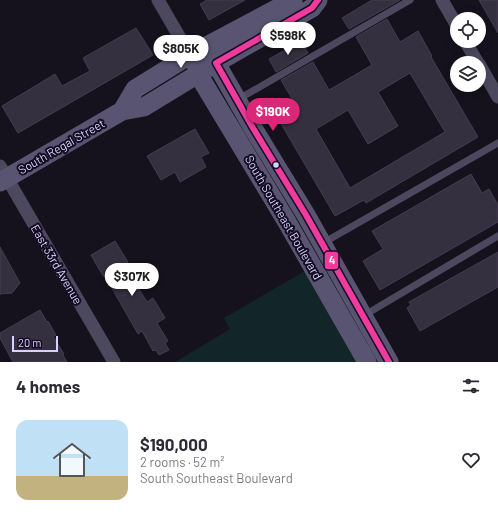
<!DOCTYPE html>
<html lang="en">
<head>
<meta charset="utf-8">
<style>
  :root { --surface:#fff; --page:#f2f2f3; --text:#2b2b33; --muted:#7c7c81; --line:#e1e1e2; --accent:#db2777 }
  body { margin:0; font-family:Barlow,sans-serif; background:var(--page); color:var(--text); height:100vh; display:flex; flex-direction:column; font-size:15px; white-space:nowrap }
  * { box-sizing:border-box; margin:0 }
  p { font-size:13px; color:var(--muted) }
  .icon { flex:none; width:22px; height:22px; fill:none; stroke:currentColor; stroke-width:2; stroke-linecap:round; stroke-linejoin:round }
  .map { position:relative; height:362px; overflow:hidden }
  .sheet { display:flex; flex-direction:column; background:var(--surface); flex:1 }
  .sheet>* { flex:none }
  .tools { position:absolute; left:450px; top:12px; display:grid; gap:8px }
  .tools a { display:grid; place-items:center; width:36px; height:36px; border-radius:50%; background:var(--surface); box-shadow:0 2px 10px #0003; font-size:20px }
  .scale { position:absolute; left:12px; bottom:10px; width:46px; box-sizing:border-box; padding-left:4px; border:2px solid #dcd0fe; border-top:0; font-size:11px; line-height:14px; white-space:nowrap; color:#dcd0fe; -webkit-text-stroke:3px #140e22; paint-order:stroke }
  .price { position:absolute; translate:-50% -34px; padding:0 9px; border-radius:14px; background:#fff; color:#222; font-size:13px; line-height:26px; filter:drop-shadow(0 1px 2px #0008) }
  .price::after { content:''; position:absolute; left:50%; top:24px; width:12px; height:9px; margin-left:-6px; background:inherit; clip-path:polygon(0 0,100% 0,50% 100%) }
  .price.active { background:var(--accent); color:#fff }
  ul { padding:0; list-style:none }
  li { display:flex; align-items:center; gap:12px; height:100px; padding:0 16px }
  li+li { border-top:1px solid var(--line) }
  li span { display:grid; place-items:center; flex:none; width:112px; height:80px; border-radius:12px; color:#555 }
  li>.icon { margin-inline-start:auto }
  span .icon { width:48px; height:48px; fill:#fffc; stroke-width:1 }
  li b { font-size:17px }
  h2 { display:flex; justify-content:space-between; align-items:center; height:48px; padding:0 16px; font-size:17px }
  .map>svg:first-child { display:block }
  .grass { fill:#12262a }
  .building { fill:#353040; stroke:#443c51; fill-rule:evenodd }
  .lines { fill:none; stroke-linecap:round; stroke-linejoin:round }
  .lane { stroke:#4c485e; stroke-width:7 }
  .street { stroke:#4c485e; stroke-width:13 }
  .secondary { stroke:#595471; stroke-width:19 }
  .bus-1-casing { stroke:#140e22; stroke-width:9 }
  .bus-1 { stroke:#f13a9d; stroke-width:6 }
  .bus-dot { fill:#dcd0fe; stroke:#140e22; stroke-width:1.5 }
  .labels { text-anchor:middle; dominant-baseline:central; stroke-width:4; stroke-linejoin:round; paint-order:stroke }
  .street-label { font-size:12px; fill:#dcd0fe; stroke:#140e22 }
  .line-badge { stroke:#140e22; stroke-width:1.5 }
  .badge-label { font-size:11px; text-anchor:middle; font-weight:bold; fill:#fff }
</style>
</head>
<body>
<div class="map">
<svg width="498" height="362" viewBox="0 0 498 362">
  <rect width="100%" height="100%" fill="#16121d"/>
  <path class="grass" d="M305,271L356,362H175L230,329L224,318Z"/>
  <path class="building" d="M207,0H245L209,20L200,4Z
    M372,0H400L349,29L342,18Z
    M479,0H498V33Z
    M387,19L400,42L418,31L432,56L431,57L478,137L366,203L364,200L335,216L276,115L295,104L281,80L313,62L329,90L372,65L356,37ZM410,73L445,132L350,188L316,129L348,110L368,144L398,126L378,92Z
    M136,28L153,55L18,133L2,106L55,74L62,86L90,71L83,58Z
    M301,41L308,53L276,72L269,59Z
    M195,129L209,153L201,157L206,167L180,182L175,172L161,180L147,156Z
    M471,174L482,193L489,189L498,205V222L380,290L363,261L383,249L372,231Z
    M115,241L128,262L124,265L147,302L153,298L165,318L157,323L168,341L165,343L169,350L159,355L156,350L153,351L142,331L138,334L105,276H103L91,255Z
    M0,247L20,283L12,293L0,294Z
    M498,252V287L420,331L407,308L411,305L409,302Z
    M40,310L47,322L48,321L56,335L53,336L64,354L63,355L67,362H13L0,338V333Z"/>
  <g class="lines">
    <path class="lane" d="M237,100L410,0
      M323,243L498,143
      M363,316L498,236"/>
    <path class="street" d="M158,0L190,55
      M442,0L457,26
      M465,41L478,63
      M479,64L498,97
      M0,166L114,362"/>
    <path class="secondary" d="M207,46C198,53 194,63 198,74L287,222L367,362
      M216,63L253,128L306,215L389,362
      M122,111L135,89L190,55L293,0
      M0,182L122,111L144,107L216,63L312,8L318,0"/>
    <defs>
      <path id="bus-1" d="M318,0L312,8L216,63L253,128L306,215L389,362"/>
    </defs>
    <use href="#bus-1" class="bus-1-casing"/>
    <use href="#bus-1" class="bus-1"/>
  </g>
  <circle class="bus-dot" cx="276" cy="165" r="3.5"/>
  <g class="labels">
    <g class="street-label">
      <text transform="translate(61 146) rotate(-30)">South Regal Street</text>
      <text transform="translate(284 217) rotate(60)">South Southeast Boulevard</text>
      <text transform="translate(57 264) rotate(60)">East 33rd Avenue</text>
    </g>
  </g>
  <rect class="line-badge" x="324" y="251" width="15" height="19" rx="4" fill="#f13a9d"/>
  <g class="badge-label">
    <text x="332" y="264">4</text>
  </g>
</svg>
<div class="tools">
<a><svg class="icon" aria-label="locate" viewBox="0 0 24 24"><circle cx="12" cy="12" r="6"/><path d="M12 2v4M12 18v4M2 12h4M18 12h4"/></svg></a>
<a><svg class="icon" aria-label="layers" viewBox="0 0 24 24"><path d="M12 4l9 5-9 5-9-5zM3 14l9 5 9-5"/></svg></a>
</div>
<div class="scale">20 m</div>
<b class="price" style="left:288px;top:56px">$598K</b>
<b class="price" style="left:181px;top:69px">$805K</b>
<b class="price active" style="left:273px;top:132px">$190K</b>
<b class="price" style="left:132px;top:297px">$307K</b>
</div>
<section class="sheet">
<h2>4 homes<svg class="icon" aria-label="filters" viewBox="0 0 24 24"><path d="M4 7h16M4 17h16"/><circle cx="9" cy="7" r="2"/><circle cx="15" cy="17" r="2"/></svg></h2>
<ul>
<li><span style="background:linear-gradient(#bfe0f5 70%,#c2b280 0)"><svg class="icon" aria-label="home" viewBox="0 0 24 24"><path d="M3 11l9-7 9 7M6 9v11h12V9"/></svg></span><div><b>$190,000</b><p>2 rooms · 52 m²</p><p>South Southeast Boulevard</p></div><svg class="icon" aria-label="heart" viewBox="0 0 24 24"><path d="M12 20l-8-8c-3-5 5-10 8-4 3-6 11-1 8 4z"/></svg></li>
</ul>
</section>
</body>
</html>
